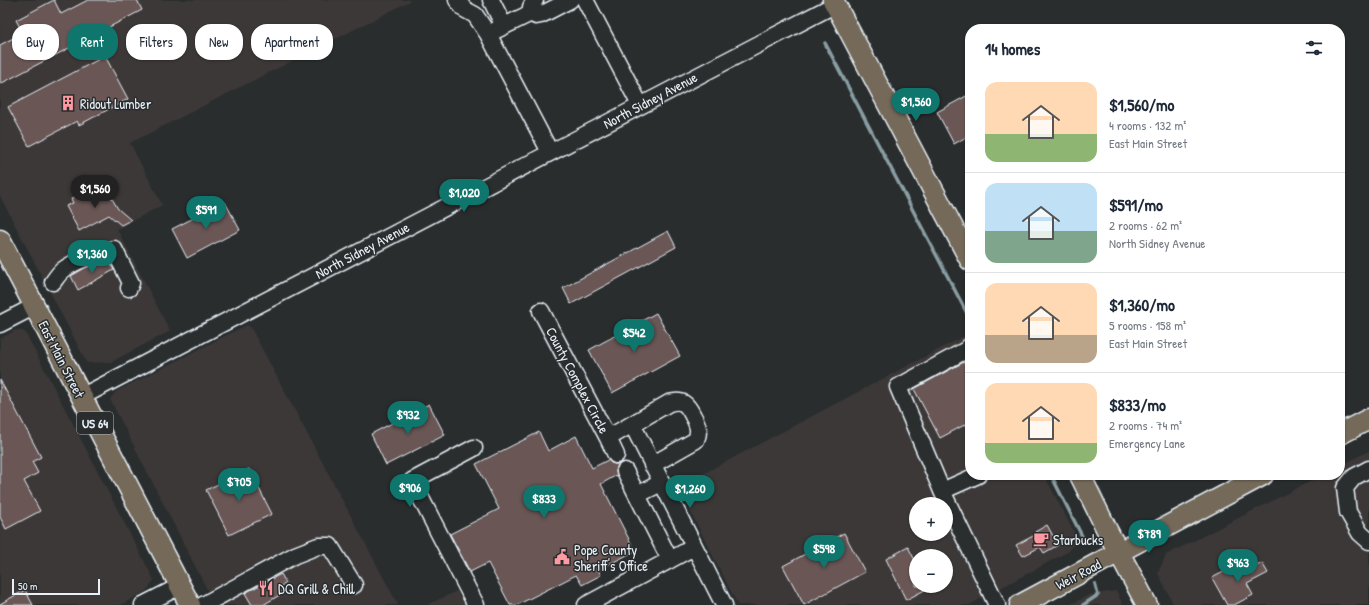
<!DOCTYPE html>
<html lang="en">
<head>
<meta charset="utf-8">
<style>
  :root { --surface:#fff; --page:#f6f6f7; --text:#1f2937; --muted:#747a83; --line:#e0e1e3; --accent:#0f766e }
  body { margin:0; font-family:"Patrick Hand",sans-serif; background:var(--page); color:var(--text); height:100vh; display:flex; flex-direction:column; font-size:15px; white-space:nowrap }
  * { box-sizing:border-box; margin:0 }
  p { font-size:13px; color:var(--muted) }
  .icon { flex:none; width:22px; height:22px; fill:none; stroke:currentColor; stroke-width:2; stroke-linecap:round; stroke-linejoin:round }
  .map { position:relative; flex:1; overflow:hidden }
  .side { position:absolute; left:965px; top:24px; width:380px; height:456px; display:flex; flex-direction:column; background:var(--surface); border-radius:16px; box-shadow:0 1px 3px #0004 }
  .side>* { flex:none }
  .banner { position:absolute; left:12px; top:24px; width:380px; height:36px; display:flex; gap:8px }
  .buttons { position:absolute; left:909px; top:497px; display:grid; gap:8px }
  .buttons a { display:grid; place-items:center; width:44px; height:44px; border-radius:50%; background:var(--surface); box-shadow:0 1px 3px #0004; font-size:20px }
  .scale { position:absolute; left:12px; bottom:10px; width:88px; box-sizing:border-box; padding-left:4px; border:2px solid #e8f1f8; border-top:0; font-size:11px; line-height:14px; white-space:nowrap; color:#e8f1f8; -webkit-text-stroke:3px #2a2d2e; paint-order:stroke }
  .price { position:absolute; translate:-50% -34px; padding:0 9px; border-radius:14px; background:var(--accent); color:#fff; font-size:13px; line-height:26px; filter:drop-shadow(0 1px 2px #0008) }
  .price::after { content:''; position:absolute; left:50%; top:24px; width:12px; height:9px; margin-left:-6px; background:inherit; clip-path:polygon(0 0,100% 0,50% 100%) }
  .price.on { background:#222; color:#fff }
  ul { padding:0; list-style:none }
  li { display:flex; align-items:center; gap:12px; height:100px; padding:0 20px }
  li+li { border-top:1px solid var(--line) }
  li span { display:grid; place-items:center; flex:none; width:112px; height:80px; border-radius:12px; color:#555 }
  li>.icon { margin-inline-start:auto }
  span .icon { width:48px; height:48px; fill:#fffc; stroke-width:1 }
  li b { font-size:17px }
  h2 { display:flex; justify-content:space-between; align-items:center; height:48px; padding:0 20px; font-size:17px }
  .tag { padding:0 14px; border-radius:16px; background:var(--surface); box-shadow:0 1px 3px #0004; font-size:14px; line-height:36px }
  .tag.on { background:var(--accent); color:#fff }
  .map>svg:first-child { display:block }
  .built { fill:#3d3939; fill-rule:evenodd }
  .lines { fill:none; stroke-linecap:round; stroke-linejoin:round }
  .stream { stroke:#899ea3; stroke-width:3.5 }
  .building { fill:#695654; stroke:#e8f1f8 }
  .minor-casing { stroke:#e8f1f8; stroke-width:19 }
  .major-casing { stroke:#e8f1f8; stroke-width:23 }
  .minor { stroke:#2a2d2e; stroke-width:16 }
  .major { stroke:#746a5a; stroke-width:20 }
  .labels { text-anchor:middle; dominant-baseline:central; stroke-width:3; stroke-linejoin:round; paint-order:stroke }
  .shield { fill:#2a2d2e; stroke:#afb6bb; stroke-width:1 }
  .shield-label { font-size:13px; font-weight:bold; fill:#e8f1f8 }
  .street-label { font-size:14px; fill:#e8f1f8; stroke:#2a2d2e }
  .poi-label { font-size:14px; fill:#e8f1f8; stroke:#2a2d2e; text-anchor:start }
</style>
</head>
<body>
<div class="map">
<svg width="1369" height="605" viewBox="0 0 1369 605">
  <rect width="100%" height="100%" fill="#2a2d2e"/>
  <filter id="ink" filterUnits="userSpaceOnUse"><feTurbulence type="fractalNoise" baseFrequency=".025" numOctaves="2"/><feDisplacementMap in="SourceGraphic" scale="8" xChannelSelector="R" yChannelSelector="G"/><feConvolveMatrix kernelMatrix="1 2 1 2 8 2 1 2 1" color-interpolation-filters="sRGB"/></filter>
  <g filter="url(#ink)">
    <path class="built" d="M0,0H409L410,1L130,143L162,205L117,229L170,331L111,362L87,363L0,196Z
      M247,325L251,328L398,605H215L110,399L117,391Z
      M16,330L25,332L154,580L146,591L120,605H0V339Z
      M970,333V475H1044L1077,538L1069,551L969,605H738L678,487ZM916,504H946V534H916ZM916,556H946V586H916Z
      M1369,451V605H1174L1158,573L1166,555L1323,475H1340V466Z
      M457,591L465,605H427Z
      M1116,591L1123,605H1070L1089,595Z"/>
    <g class="lines">
      <path class="stream" d="M825,43L970,319
        M1051,475L1082,536
        M1083,605L1098,595L1095,584"/>
    </g>
    <path class="building" d="M54,0L61,14L88,0H137L142,10L0,84V45L23,33L16,20Z
      M105,56L128,99L79,125L77,121L29,146L8,107Z
      M970,94V135L954,144L937,112Z
      M106,188L118,209L131,220L121,225L109,215L79,231L66,206L73,203L71,199L86,191L89,197Z
      M225,202L240,230L187,258L172,229Z
      M668,231L676,247L571,304L563,288Z
      M108,260L114,270L78,290L71,276L85,268Z
      M656,313L680,356L612,393L589,350Z
      M964,362L970,374V422L940,438L914,389Z
      M0,380L41,457L32,462L38,473L24,481L40,511L6,529L0,517Z
      M429,404L445,435L386,465L371,434Z
      M539,432L548,451L576,436L592,468L608,460L611,463L615,464H619L616,470L617,475L601,484L635,551L598,570L601,575L582,585L576,575L517,605H510L488,563L470,572L450,534L499,509L476,464Z
      M249,469L272,514L229,535L206,490Z
      M1047,525L1058,545L1044,553L1040,547L1023,556L1016,545L1037,534L1035,532Z
      M844,533L865,572L804,605L783,566Z
      M908,547L916,562V586H932L906,600L886,559Z
      M1262,563L1268,573L1247,584L1253,595L1234,605H1227L1212,578L1237,565L1241,574Z
      M281,574L286,583L279,587L283,593L263,605H252L245,593Z
      M25,590L33,605H0V604Z"/>
    <g class="lines">
      <defs>
        <path id="minor" d="M457,0L464,9L475,15L488,34
          M491,0L504,26
          M535,0L531,7V13L488,34L550,152
          M585,0L640,105
          M531,13L536,16L541,15L570,0
          M53,282C56,278 59,273 63,270C78,259 97,253 114,249L131,283L129,288
          M541,311L608,438L669,403C683,399 687,404 693,416C698,425 700,431 696,440L652,465
          M0,324L35,306
          M970,346L966,350L898,387L942,491L997,605
          M81,397L836,4
          M632,424L724,605
          M608,438L616,455
          M474,448L412,481L476,605
          M1369,469L1354,477L1345,488L1348,512L1360,533L1369,541
          M625,471L637,495L661,483
          M942,491L978,475
          M637,495L670,560
          M143,605L180,586
          M203,605L295,555L318,546H330L354,585
          M586,605L694,547"/>
        <path id="major" d="M833,0L970,260
          M0,240L190,605
          M1340,434L1369,419
          M1080,475L1108,532L1147,605
          M1020,605L1263,475"/>
      </defs>
      <use href="#minor" class="minor-casing"/>
      <use href="#major" class="major-casing"/>
      <use href="#minor" class="minor"/>
      <use href="#major" class="major"/>
    </g>
  </g>
  <defs>
    <symbol id="building-bare" viewBox="-9 -9 18 18"><path d="M-4-6H4V6H1V3H-1V6H-4ZM-2.5-4.3h1.7v1.8h-1.7ZM.8-4.3h1.7v1.8H.8ZM-2.5-1h1.7V.8h-1.7ZM.8-1h1.7V.8H.8Z" fill="#ff9aa2" stroke="#2a2d2e" stroke-width="2.5" paint-order="stroke"/></symbol>
    <symbol id="cafe-bare" viewBox="-9 -9 18 18"><path d="M-5.5-4.5H6V0H3Q3 3.5 0 3.5H-2.5Q-5.5 3.5-5.5 0ZM3-3.2v2h1.7v-2ZM-6 4.5H4V6H-6Z" fill="#ff9aa2" stroke="#2a2d2e" stroke-width="2.5" paint-order="stroke"/></symbol>
    <symbol id="civic-bare" viewBox="-9 -9 18 18"><path d="M-.6-6.5H3V-4.5H.6V-3L4-1V1h2V6H-6V1h2V-1L-.6-3ZM-1.2 2.5V6h2.4V2.5Z" fill="#ff9aa2" stroke="#2a2d2e" stroke-width="2.5" paint-order="stroke"/></symbol>
    <symbol id="restaurant-bare" viewBox="-9 -9 18 18"><path d="M-5-6h1v4h1v-4h1v4h1v-4h1v5L-1.5 .5V6h-2V.5L-5-1ZM5-6V6H3V1.5H1.5Q1.5-4 5-6Z" fill="#ff9aa2" stroke="#2a2d2e" stroke-width="2.5" paint-order="stroke"/></symbol>
  </defs>
  <g fill-rule="evenodd">
    <use href="#building-bare" x="57" y="92" width="22" height="22"/>
    <use href="#cafe-bare" x="1030" y="528" width="22" height="22"/>
    <use href="#civic-bare" x="551" y="546" width="22" height="22"/>
    <use href="#restaurant-bare" x="255" y="577" width="22" height="22"/>
  </g>
  <g class="labels">
    <rect class="shield" x="77" y="412" width="36" height="22" rx="3"/>
    <g class="shield-label">
      <text x="95" y="423">US 64</text>
    </g>
    <g class="street-label">
      <text transform="translate(650 100) rotate(-28)">North Sidney Avenue</text>
      <text transform="translate(362 250) rotate(-28)">North Sidney Avenue</text>
      <text transform="translate(62 359) rotate(63)">East Main Street</text>
      <text transform="translate(578 380) rotate(62)">County Complex Circle</text>
      <text transform="translate(1078 574) rotate(-28)">Weir Road</text>
    </g>
    <g class="poi-label">
      <text x="80" y="103">Ridout Lumber</text>
      <text x="1053" y="539">Starbucks</text>
      <text x="574" y="549">Pope County<tspan x="574" dy="16">Sheriff's Office</tspan></text>
      <text x="278" y="588">DQ Grill &amp; Chill</text>
    </g>
  </g>
</svg>
<div class="buttons">
<a>+</a>
<a>−</a>
</div>
<div class="scale">50 m</div>
<b class="price" style="left:916px;top:122px">$1,560</b>
<b class="price on" style="left:95px;top:209px">$1,560</b>
<b class="price" style="left:464px;top:213px">$1,020</b>
<b class="price" style="left:206px;top:230px">$591</b>
<b class="price" style="left:92px;top:274px">$1,360</b>
<b class="price" style="left:634px;top:353px">$542</b>
<b class="price" style="left:408px;top:435px">$932</b>
<b class="price" style="left:239px;top:502px">$705</b>
<b class="price" style="left:410px;top:508px">$906</b>
<b class="price" style="left:690px;top:509px">$1,260</b>
<b class="price" style="left:544px;top:519px">$833</b>
<b class="price" style="left:1149px;top:554px">$789</b>
<b class="price" style="left:824px;top:569px">$598</b>
<b class="price" style="left:1238px;top:583px">$963</b>
<div class="banner">
<a class="tag">Buy</a>
<a class="tag on">Rent</a>
<a class="tag">Filters</a>
<a class="tag">New</a>
<a class="tag">Apartment</a>
</div>
<section class="side">
<h2>14 homes<svg class="icon" aria-label="filters" viewBox="0 0 24 24"><path d="M4 7h16M4 17h16"/><circle cx="9" cy="7" r="2"/><circle cx="15" cy="17" r="2"/></svg></h2>
<ul>
<li><span style="background:linear-gradient(#ffd9b3 65%,#8fb573 0)"><svg class="icon" aria-label="home" viewBox="0 0 24 24"><path d="M3 11l9-7 9 7M6 9v11h12V9"/></svg></span><div><b>$1,560/mo</b><p>4 rooms · 132 m²</p><p>East Main Street</p></div></li>
<li><span style="background:linear-gradient(#bfe0f5 60%,#7fa58c 0)"><svg class="icon" aria-label="home" viewBox="0 0 24 24"><path d="M3 11l9-7 9 7M6 9v11h12V9"/></svg></span><div><b>$591/mo</b><p>2 rooms · 62 m²</p><p>North Sidney Avenue</p></div></li>
<li><span style="background:linear-gradient(#ffd9b3 65%,#b9a48a 0)"><svg class="icon" aria-label="home" viewBox="0 0 24 24"><path d="M3 11l9-7 9 7M6 9v11h12V9"/></svg></span><div><b>$1,360/mo</b><p>5 rooms · 158 m²</p><p>East Main Street</p></div></li>
<li><span style="background:linear-gradient(#ffd9b3 75%,#8fb573 0)"><svg class="icon" aria-label="home" viewBox="0 0 24 24"><path d="M3 11l9-7 9 7M6 9v11h12V9"/></svg></span><div><b>$833/mo</b><p>2 rooms · 74 m²</p><p>Emergency Lane</p></div></li>
</ul>
</section>
</div>
</body>
</html>
